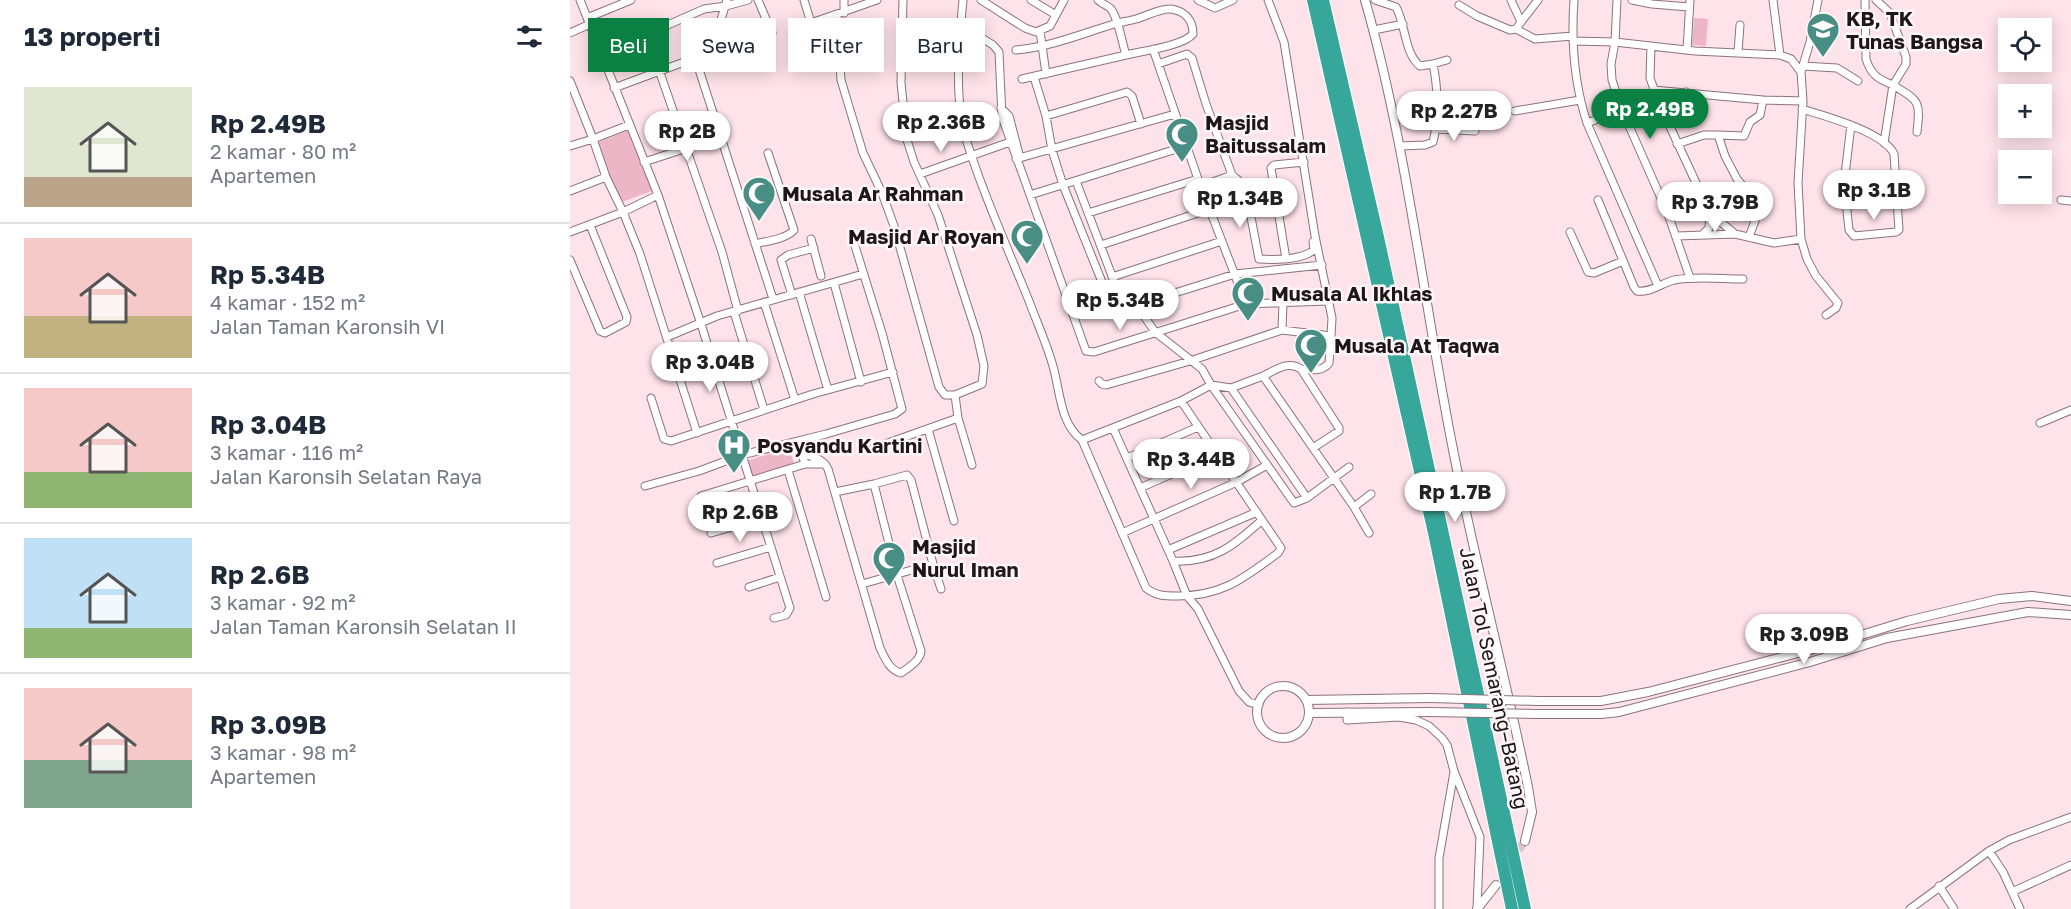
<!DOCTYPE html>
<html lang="id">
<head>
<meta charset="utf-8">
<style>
  :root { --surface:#fff; --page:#f2f2f3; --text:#1f2937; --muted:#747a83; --line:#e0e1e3; --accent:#0b8043 }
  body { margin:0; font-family:"Golos Text",sans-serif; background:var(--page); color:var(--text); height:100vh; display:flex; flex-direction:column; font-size:22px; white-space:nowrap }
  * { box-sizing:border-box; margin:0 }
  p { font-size:20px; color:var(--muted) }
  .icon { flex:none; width:33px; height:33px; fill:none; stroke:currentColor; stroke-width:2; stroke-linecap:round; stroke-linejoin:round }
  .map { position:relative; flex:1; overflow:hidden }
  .sheet { display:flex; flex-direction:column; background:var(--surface); width:570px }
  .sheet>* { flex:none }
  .hud { position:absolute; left:18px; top:18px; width:570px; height:54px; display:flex; gap:12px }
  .tools { position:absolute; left:1428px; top:18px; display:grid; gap:12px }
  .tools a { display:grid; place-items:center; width:54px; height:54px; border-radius:0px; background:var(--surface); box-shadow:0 3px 15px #0003; font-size:30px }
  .price { position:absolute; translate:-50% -51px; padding:0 14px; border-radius:21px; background:#fff; color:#222; font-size:20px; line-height:39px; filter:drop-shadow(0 2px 3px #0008) }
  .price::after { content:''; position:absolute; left:50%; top:36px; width:18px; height:14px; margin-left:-9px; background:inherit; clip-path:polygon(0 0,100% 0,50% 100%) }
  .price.current { background:var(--accent); color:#fff }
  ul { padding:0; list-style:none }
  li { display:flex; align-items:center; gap:18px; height:150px; padding:0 24px }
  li+li { border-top:2px solid var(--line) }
  li span { display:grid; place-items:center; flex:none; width:168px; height:120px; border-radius:0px; color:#555 }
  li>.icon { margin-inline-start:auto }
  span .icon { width:72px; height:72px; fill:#fffc; stroke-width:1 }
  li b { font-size:26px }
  h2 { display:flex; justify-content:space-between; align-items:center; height:72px; padding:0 24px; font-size:26px }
  .tag { padding:0 21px; border-radius:0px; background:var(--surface); box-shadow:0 3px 15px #0003; font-size:21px; line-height:54px }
  .tag.current { background:var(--accent); color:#fff }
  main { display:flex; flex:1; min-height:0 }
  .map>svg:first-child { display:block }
  .green { fill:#edb6c7 }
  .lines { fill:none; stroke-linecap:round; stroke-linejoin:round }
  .tertiary-tunnel { stroke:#ddc4cc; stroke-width:8; stroke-dasharray:8 4; stroke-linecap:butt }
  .minor-casing { stroke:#8b737a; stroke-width:9 }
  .tertiary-casing { stroke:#8b737a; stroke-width:10 }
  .motorway-casing { stroke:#fff; stroke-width:14 }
  .minor { stroke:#fff; stroke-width:7 }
  .tertiary { stroke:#fff; stroke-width:8 }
  .motorway { stroke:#37a79b; stroke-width:12 }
  .tertiary-bridge-casing { stroke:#8b737a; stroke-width:10; stroke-linecap:butt }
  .tertiary-bridge { stroke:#fff; stroke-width:8 }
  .labels { text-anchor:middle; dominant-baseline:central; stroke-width:5; stroke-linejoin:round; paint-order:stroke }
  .poi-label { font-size:20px; font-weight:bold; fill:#1f1619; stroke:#fdf7f9; text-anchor:start }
  .street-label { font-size:20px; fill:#1f1619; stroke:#fdf7f9 }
</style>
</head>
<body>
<main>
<section class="sheet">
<h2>13 properti<svg class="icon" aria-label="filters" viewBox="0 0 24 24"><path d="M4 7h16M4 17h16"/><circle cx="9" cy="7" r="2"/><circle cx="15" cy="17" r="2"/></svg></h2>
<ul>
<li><span style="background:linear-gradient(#dfe7d0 75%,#b9a48a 0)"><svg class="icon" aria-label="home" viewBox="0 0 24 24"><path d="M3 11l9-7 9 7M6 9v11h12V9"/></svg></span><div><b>Rp 2.49B</b><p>2 kamar · 80 m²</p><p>Apartemen</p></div></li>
<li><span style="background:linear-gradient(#f6c9c9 65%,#c2b280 0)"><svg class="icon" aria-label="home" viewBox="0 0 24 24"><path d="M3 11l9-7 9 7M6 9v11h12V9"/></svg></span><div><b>Rp 5.34B</b><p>4 kamar · 152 m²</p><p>Jalan Taman Karonsih VI</p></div></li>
<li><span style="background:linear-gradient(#f6c9c9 70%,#8fb573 0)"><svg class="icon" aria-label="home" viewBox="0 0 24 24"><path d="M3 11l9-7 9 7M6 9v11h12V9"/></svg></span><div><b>Rp 3.04B</b><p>3 kamar · 116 m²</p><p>Jalan Karonsih Selatan Raya</p></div></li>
<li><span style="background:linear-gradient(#bfe0f5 75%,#8fb573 0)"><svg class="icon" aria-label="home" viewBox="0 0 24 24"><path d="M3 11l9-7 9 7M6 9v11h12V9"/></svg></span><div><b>Rp 2.6B</b><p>3 kamar · 92 m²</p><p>Jalan Taman Karonsih Selatan II</p></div></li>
<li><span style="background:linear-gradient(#f6c9c9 60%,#7fa58c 0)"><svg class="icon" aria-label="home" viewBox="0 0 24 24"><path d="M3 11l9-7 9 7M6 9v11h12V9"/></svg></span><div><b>Rp 3.09B</b><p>3 kamar · 98 m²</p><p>Apartemen</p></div></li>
</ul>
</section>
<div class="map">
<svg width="1501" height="909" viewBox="0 0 1501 909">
  <rect width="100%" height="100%" fill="#ffe3eb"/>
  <path class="green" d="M1124,18L1138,19L1136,46L1122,45Z
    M59,130L82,191L49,203L27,143Z
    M219,448L225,467L181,480L176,461Z"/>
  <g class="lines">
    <path class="tertiary-tunnel" d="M942,860L955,841"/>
    <defs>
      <path id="minor" d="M10,0L88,195L131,324L220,608L216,615L204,618
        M234,0L241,23L307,0
        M393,0C389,42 385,87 393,129C410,187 436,244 459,301C467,323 478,346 484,370C490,393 491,425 512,440
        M411,0L455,28L466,32L480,26L494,0
        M461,0L486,15
        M628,0L645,8L663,0
        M698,0L714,42L745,236L762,318L761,336
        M805,0L826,7C836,25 834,53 850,66L863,64C868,88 869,118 863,142L855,145L830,146
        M941,0L951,22L968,0
        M1004,0C1001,42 1004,83 1017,123L1088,286
        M1047,0L1045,42L1041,64L1042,80L1052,110L1098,214L1120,278
        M1062,0L1082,4L1119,7
        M1203,0L1210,55
        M1248,0L1240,42L1231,72L1233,101L1228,183L1231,239L1237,259L1246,276L1268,303L1266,308L1256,315
        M1295,0L1296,59C1301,75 1308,79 1323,85L1314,143
        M1306,0L1320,13L1336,57V64L1323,85C1348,101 1351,99 1347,132
        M889,5L907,16L940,30L946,29L951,22
        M274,13V0
        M267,15L271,80L293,153L312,193L324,226L369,387L375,395H385
        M17,18L61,0
        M391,25L423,45L429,52L432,117L516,351L524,352L676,304L758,301
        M946,29L965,39L1003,36
        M804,30L833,24
        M470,31L476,74
        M0,33L20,24
        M1003,41L1045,42L1125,51L1210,55L1221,59L1231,72
        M1081,46L1080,78L1089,103L1140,213L1165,234
        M583,49L628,179L676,304
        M446,50C480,47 511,34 544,24C551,22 559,21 566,19C577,16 590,8 601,9C615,11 623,20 623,34C613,46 572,51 556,55C552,43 548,16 540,8C536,5 531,3 528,0
        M1117,50L1120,0
        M141,52L202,33L188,0
        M1168,52L1170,25
        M32,54L134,9L156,6L178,0
        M125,57L203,299
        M588,64L617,54L622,58L636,104L662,175L632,186
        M863,64L877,60
        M1233,66L1267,68L1288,81
        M89,70L152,252L168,311
        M464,77L476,116L482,150L493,185L538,297L543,300L550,297L565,303L585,332L632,369L641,385L724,503L737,498L779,467
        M452,79L556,55
        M0,81L23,139L0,146
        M44,88L141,52L157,0
        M1083,90L1193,100L1233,101
        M867,106L899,107
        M431,108L439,116L450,158
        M1232,109C1255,116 1314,132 1324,154L1329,230L1326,232L1284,236L1279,230L1274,183L1281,125
        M1092,110L1116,92
        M945,111L1010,100
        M476,116L557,92L562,96L571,124
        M1017,123L1052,110
        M59,125L23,139L36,177L53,212L88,195
        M865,129L905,131
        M1148,135L1174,136L1180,122L1190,115L1193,100
        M1107,144L1134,135H1148L1155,156L1167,179L1187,203L1188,213L1179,237
        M446,159L605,114
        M74,162L151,137
        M350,174L440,142
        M662,175L675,186L689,259C706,260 731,260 744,250L743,242
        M506,181L550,297
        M0,191L36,177
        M460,195L616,146
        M1028,200L1064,287L1067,291C1080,293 1092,283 1104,280C1127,276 1151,279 1173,279
        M1491,200L1501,201
        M518,213L628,179
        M0,232L53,212L70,254L127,433
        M1000,232L1018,272L1024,273L1053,261
        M1133,234L1139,228L1140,213
        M1107,236L1165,234L1204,243L1231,239
        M241,239L251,276
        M185,244C197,241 216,239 224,230L198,153
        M531,245L640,209
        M716,259L701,168L704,165L734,162
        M0,260L30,331L35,333L56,322L57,317L20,225
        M542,277L652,241
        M264,283L291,382
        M229,292L258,390
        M222,295L211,260L218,255L244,248
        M194,302L225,400
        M713,303L712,330L761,336L759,363C752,372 742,370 731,369
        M567,305L665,274L752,265
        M164,312L194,410
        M97,337L147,316L293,274
        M693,376C706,370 718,360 731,369L769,428V431L743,448
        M529,381L532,384L536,385L620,361L712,330
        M661,388L737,498
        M81,398L94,439L101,441L243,394L323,372
        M388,418L402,465
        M1470,423L1501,410
        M543,428L603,561L617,596L628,609L669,691L679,702L689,705
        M358,429L384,521
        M512,440L576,588C586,596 595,596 607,596C652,596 673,579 708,553L711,548L611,401
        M512,440L611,401L641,385L661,388L693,376L784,507L799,533
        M301,449L388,418L385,395L412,384L414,366L407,335L368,215L344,162L337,140L331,83L333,0
        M231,452L250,460L255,464
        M557,458L628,427
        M235,464H255L258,469L310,648C315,658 319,670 331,673C339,667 350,661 351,651L327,575L304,484
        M218,470L256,597
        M75,486L129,471L172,455L256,434L325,414L332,409L312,333L285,246
        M570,488L647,454
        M265,492L304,484L337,475L341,480L363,564L371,589
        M131,496L235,464L228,441
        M784,507L801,494
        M141,533L193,518
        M552,533L667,482L697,465
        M598,550L687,512
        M603,561C644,563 664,545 692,520
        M147,563L201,547
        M292,584L363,564
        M179,587L210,577
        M777,712V720L829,717L846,720L859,726L872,738L877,745L884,771L910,837L907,908
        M1419,851L1433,872L1450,909
        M1369,886L1384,909
        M1442,892L1501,865
        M869,909V858L884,772
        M1340,909L1419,851L1439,840L1501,817"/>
      <path id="tertiary" d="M795,0C832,129 849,264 873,396C896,528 931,656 958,787L962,812L955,841
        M687 712a26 26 0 1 1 52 0a26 26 0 1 1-52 0Z
        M736,700L860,698
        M968,701H1031L1078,692L1255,646L1337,621L1429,599L1462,596L1501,601
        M739,713L860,712
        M969,714H1031L1049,712L1240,662L1317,638L1458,612L1501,615
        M907,909L926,885"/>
      <path id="motorway" d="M743,0L864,533L942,909
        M753,0L808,237L955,909"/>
    </defs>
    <use href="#minor" class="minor-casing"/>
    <use href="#tertiary" class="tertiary-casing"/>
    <use href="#motorway" class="motorway-casing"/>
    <use href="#minor" class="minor"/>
    <use href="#tertiary" class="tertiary"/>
    <use href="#motorway" class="motorway"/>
    <defs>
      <path id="tertiary-bridge" d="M860,698L968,701
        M860,712L969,714"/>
    </defs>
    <use href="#tertiary-bridge" class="tertiary-bridge-casing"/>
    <use href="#tertiary-bridge" class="tertiary-bridge"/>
  </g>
  <defs>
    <symbol id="school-pin" viewBox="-11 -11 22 30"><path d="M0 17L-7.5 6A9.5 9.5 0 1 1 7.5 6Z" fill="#488e85" stroke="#fdf7f9"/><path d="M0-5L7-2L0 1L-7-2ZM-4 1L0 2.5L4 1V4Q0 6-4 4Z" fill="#fff"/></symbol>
    <symbol id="mosque-pin" viewBox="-11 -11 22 30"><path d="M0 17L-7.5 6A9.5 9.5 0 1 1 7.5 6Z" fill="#488e85" stroke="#fdf7f9"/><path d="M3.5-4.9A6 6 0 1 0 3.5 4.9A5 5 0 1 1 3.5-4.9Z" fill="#fff"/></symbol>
    <symbol id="hospital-pin" viewBox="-11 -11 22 30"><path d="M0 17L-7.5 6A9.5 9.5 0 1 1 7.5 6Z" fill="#488e85" stroke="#fdf7f9"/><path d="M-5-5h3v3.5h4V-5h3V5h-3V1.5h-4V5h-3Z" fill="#fff"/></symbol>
  </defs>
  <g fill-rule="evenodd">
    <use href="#school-pin" x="1234" y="10" width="38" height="52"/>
    <use href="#mosque-pin" x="593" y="115" width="38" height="52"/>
    <use href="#mosque-pin" x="170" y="174" width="38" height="52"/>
    <use href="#mosque-pin" x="438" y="217" width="38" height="52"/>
    <use href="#mosque-pin" x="659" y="274" width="38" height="52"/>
    <use href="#mosque-pin" x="722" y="326" width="38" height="52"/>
    <use href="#hospital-pin" x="145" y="426" width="38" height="52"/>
    <use href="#mosque-pin" x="300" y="539" width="38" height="52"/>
  </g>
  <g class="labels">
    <g class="poi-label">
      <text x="1276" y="18">KB, TK<tspan x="1276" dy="23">Tunas Bangsa</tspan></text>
      <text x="635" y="122">Masjid<tspan x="635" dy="23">Baitussalam</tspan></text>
      <text x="212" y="193">Musala Ar Rahman</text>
      <text x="434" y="236" text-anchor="end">Masjid Ar Royan</text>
      <text x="701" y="293">Musala Al Ikhlas</text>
      <text x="764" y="345">Musala At Taqwa</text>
      <text x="187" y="445">Posyandu Kartini</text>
      <text x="342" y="546">Masjid<tspan x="342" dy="23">Nurul Iman</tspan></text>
    </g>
    <g class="street-label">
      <text transform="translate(925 678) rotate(78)">Jalan Tol Semarang–Batang</text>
    </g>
  </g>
</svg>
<div class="tools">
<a><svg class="icon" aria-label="locate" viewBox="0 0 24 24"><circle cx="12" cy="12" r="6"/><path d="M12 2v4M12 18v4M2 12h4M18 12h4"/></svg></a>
<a>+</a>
<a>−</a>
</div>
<b class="price current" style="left:1080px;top:140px">Rp 2.49B</b>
<b class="price" style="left:884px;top:142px">Rp 2.27B</b>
<b class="price" style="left:371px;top:153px">Rp 2.36B</b>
<b class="price" style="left:117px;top:162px">Rp 2B</b>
<b class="price" style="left:1304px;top:221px">Rp 3.1B</b>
<b class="price" style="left:670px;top:229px">Rp 1.34B</b>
<b class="price" style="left:1145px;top:233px">Rp 3.79B</b>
<b class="price" style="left:550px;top:331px">Rp 5.34B</b>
<b class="price" style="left:140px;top:393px">Rp 3.04B</b>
<b class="price" style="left:621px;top:490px">Rp 3.44B</b>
<b class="price" style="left:885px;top:523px">Rp 1.7B</b>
<b class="price" style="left:170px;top:543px">Rp 2.6B</b>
<b class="price" style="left:1234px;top:665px">Rp 3.09B</b>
<div class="hud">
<a class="tag current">Beli</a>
<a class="tag">Sewa</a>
<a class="tag">Filter</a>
<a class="tag">Baru</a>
</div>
</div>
</main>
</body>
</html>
